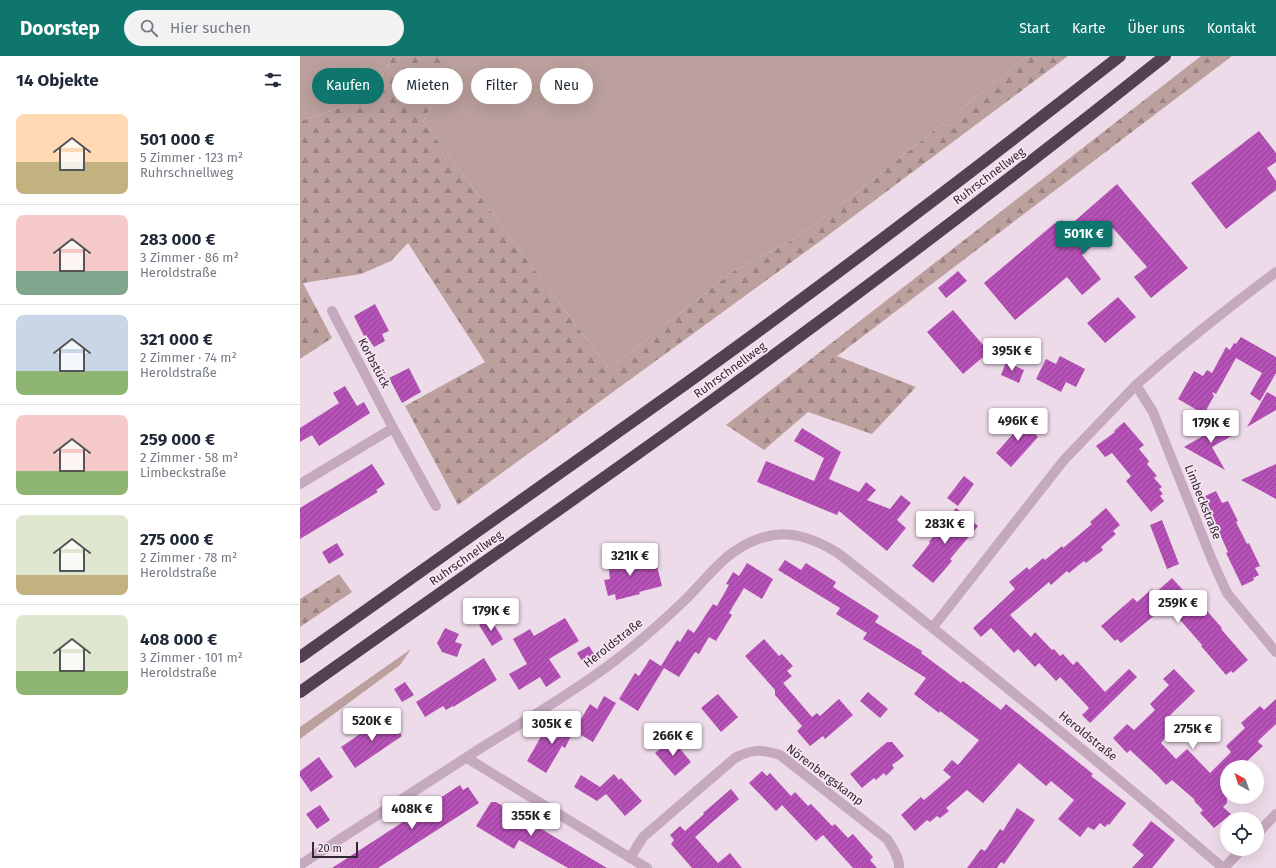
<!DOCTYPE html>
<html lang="de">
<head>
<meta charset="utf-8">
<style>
  :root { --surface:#fff; --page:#f2f2f3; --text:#1f2937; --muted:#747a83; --line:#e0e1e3; --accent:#0f766e }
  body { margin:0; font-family:"Fira Sans",sans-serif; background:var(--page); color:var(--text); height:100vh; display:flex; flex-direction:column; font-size:15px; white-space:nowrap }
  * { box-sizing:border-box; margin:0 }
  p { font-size:13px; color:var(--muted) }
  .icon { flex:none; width:22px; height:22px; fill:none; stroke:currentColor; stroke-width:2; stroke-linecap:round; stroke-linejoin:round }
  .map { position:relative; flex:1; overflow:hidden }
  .details { display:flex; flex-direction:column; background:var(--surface); width:300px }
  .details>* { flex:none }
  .banner { position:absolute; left:12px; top:12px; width:380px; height:36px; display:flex; gap:8px }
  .needle { width:26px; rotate:320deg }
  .buttons { position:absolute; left:920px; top:704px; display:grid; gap:8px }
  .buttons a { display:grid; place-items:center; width:44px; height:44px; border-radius:50%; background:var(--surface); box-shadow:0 4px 16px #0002; font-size:20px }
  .scale { position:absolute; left:12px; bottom:10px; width:46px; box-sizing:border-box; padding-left:4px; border:2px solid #332832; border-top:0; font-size:11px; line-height:14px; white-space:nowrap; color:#332832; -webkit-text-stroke:3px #f7e7f2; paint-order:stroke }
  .price { position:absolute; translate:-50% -34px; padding:0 9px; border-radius:4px; background:#fff; color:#222; font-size:13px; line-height:26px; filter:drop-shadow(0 1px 2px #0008) }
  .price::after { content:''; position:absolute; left:50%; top:24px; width:12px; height:9px; margin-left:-6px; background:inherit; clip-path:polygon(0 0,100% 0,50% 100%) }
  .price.current { background:var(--accent); color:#fff }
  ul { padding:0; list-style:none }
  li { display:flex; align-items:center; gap:12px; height:100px; padding:0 16px }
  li+li { border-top:1px solid var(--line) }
  li span { display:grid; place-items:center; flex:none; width:112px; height:80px; border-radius:8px; color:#555 }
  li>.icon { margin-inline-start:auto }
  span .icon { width:48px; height:48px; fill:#fffc; stroke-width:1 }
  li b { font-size:17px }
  h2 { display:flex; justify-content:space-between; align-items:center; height:48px; padding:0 16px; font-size:17px }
  .tag { padding:0 14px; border-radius:18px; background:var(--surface); box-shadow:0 4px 16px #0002; font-size:14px; line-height:36px }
  .tag.current { background:var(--accent); color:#fff }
  header { display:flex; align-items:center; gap:24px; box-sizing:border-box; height:56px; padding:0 20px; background:var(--accent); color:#fff }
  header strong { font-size:19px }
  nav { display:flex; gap:22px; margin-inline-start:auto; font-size:14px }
  .search { width:280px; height:36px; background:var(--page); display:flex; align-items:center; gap:10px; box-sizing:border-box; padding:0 14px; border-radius:22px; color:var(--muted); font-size:15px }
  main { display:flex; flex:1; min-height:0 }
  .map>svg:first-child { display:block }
  .green { fill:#bba09d }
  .forest { fill:url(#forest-firs) }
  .building { fill:url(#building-hatch) }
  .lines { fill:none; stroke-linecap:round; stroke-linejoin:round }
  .street { stroke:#c5a9bf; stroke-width:10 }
  .highway { stroke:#534052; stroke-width:12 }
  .labels { text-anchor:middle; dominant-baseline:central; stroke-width:3.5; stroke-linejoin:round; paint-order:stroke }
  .street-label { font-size:12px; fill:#332832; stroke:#f7e7f2 }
</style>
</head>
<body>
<header>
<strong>Doorstep</strong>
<div class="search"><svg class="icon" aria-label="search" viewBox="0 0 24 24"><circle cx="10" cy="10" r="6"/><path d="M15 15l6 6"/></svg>Hier suchen</div>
<nav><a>Start</a><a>Karte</a><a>Über uns</a><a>Kontakt</a></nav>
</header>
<main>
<section class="details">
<h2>14 Objekte<svg class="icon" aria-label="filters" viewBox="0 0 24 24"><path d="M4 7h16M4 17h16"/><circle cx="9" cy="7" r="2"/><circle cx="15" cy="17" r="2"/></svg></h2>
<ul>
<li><span style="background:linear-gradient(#ffd9b3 60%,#c2b280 0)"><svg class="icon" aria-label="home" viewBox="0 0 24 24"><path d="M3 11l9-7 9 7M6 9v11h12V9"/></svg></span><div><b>501 000 €</b><p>5 Zimmer · 123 m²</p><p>Ruhrschnellweg</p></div></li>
<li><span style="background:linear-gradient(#f6c9c9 70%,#7fa58c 0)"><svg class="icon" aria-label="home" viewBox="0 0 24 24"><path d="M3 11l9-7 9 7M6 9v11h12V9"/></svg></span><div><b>283 000 €</b><p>3 Zimmer · 86 m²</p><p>Heroldstraße</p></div></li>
<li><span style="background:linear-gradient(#c9d6e8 70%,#8fb573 0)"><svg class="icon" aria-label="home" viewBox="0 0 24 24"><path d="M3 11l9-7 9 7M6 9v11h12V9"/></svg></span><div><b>321 000 €</b><p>2 Zimmer · 74 m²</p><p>Heroldstraße</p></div></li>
<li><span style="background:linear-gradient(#f6c9c9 70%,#8fb573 0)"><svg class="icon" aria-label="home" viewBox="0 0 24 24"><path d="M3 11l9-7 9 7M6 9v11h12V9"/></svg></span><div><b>259 000 €</b><p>2 Zimmer · 58 m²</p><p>Limbeckstraße</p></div></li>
<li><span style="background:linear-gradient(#dfe7d0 75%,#c2b280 0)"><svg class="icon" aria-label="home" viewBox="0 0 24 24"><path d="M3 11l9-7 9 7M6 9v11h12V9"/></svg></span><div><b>275 000 €</b><p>2 Zimmer · 78 m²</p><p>Heroldstraße</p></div></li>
<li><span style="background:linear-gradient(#dfe7d0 70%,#8fb573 0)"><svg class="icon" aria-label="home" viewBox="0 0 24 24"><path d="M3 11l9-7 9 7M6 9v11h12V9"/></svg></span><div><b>408 000 €</b><p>3 Zimmer · 101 m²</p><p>Heroldstraße</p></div></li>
</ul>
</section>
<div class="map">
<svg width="976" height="812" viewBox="0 0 976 812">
  <defs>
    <pattern id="forest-firs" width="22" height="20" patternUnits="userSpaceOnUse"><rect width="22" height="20" fill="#bba09d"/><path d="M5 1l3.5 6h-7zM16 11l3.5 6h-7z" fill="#998281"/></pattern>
    <pattern id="building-hatch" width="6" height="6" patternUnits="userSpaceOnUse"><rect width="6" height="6" fill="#b651b7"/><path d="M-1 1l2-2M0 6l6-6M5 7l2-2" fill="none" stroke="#954395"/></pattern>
  </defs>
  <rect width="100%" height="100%" fill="#eedbe9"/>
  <path class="green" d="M0,0H93L71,41L0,65Z
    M160,0H728L528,159L492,184L432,216L309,313L123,65Z
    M111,593L100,609L0,683V671Z"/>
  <path class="forest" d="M93,0H160L123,65L309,313L432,216L492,184L528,159L728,0H768L519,186L158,449L105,350L185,306L108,187L91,205L61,218L3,227L32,282L0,303V65L71,41Z
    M901,0H932L537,300L616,331L572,378L508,356L464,394L426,369Z
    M39,518L52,536L0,571V543Z"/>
  <path class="building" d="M959,75L976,97V106L967,112L976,125V134L926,173L891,127Z
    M817,128L888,212L851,242L834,221L847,211L813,172L782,199L801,223L782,239L767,221L715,264L684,227L755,167L756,169L762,164L768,171Z
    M658,215L667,225L646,242L638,232Z
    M818,241L836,261L805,287L787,267Z
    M75,248L89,275L82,278L85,285L74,291L66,279L64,280L54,260Z
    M653,254L689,296L663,318L627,276Z
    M941,281L976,301V317L960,345L950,338L962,317L936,302L916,338L912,336L914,340L904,358L878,343L894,315L903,320L907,314L912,317L926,291L930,294L934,287L936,288Z
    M760,300L785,313L776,331L766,326L761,336L736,323L746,303L756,308Z
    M706,306L724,314L719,327L701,319Z
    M109,312L121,336L102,347L89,322Z
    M45,330L57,350L64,346L70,357L19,390L12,379L0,386V372L39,347L33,337Z
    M967,336L976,341V354L947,371Z
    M722,360L732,370L730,373L738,381L711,411L696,397L714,377L710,373Z
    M824,366L844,389L839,393L849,405L847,408L857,420L854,422L862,431L859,433L863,438L860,440L864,445L851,456L826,425L831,420L812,397L805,401L796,390L815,376L814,375Z
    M925,367H929L935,378L912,391L925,414L884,391Z
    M502,372L541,396L529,423L559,436L566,426L576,434L567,444L590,453L601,439L611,447L597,464L606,472L587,495L539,455L537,459L457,426L466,405L514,425L524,402L494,385Z
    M72,408L85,428L76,434L78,436L0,483V452Z
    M976,408V443L941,424Z
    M664,420L674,428L658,450L647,442Z
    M916,435L922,447L928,445L938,465L936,466L947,488L949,487L960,510L955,512L959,519L953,522L954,524L942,530L926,497L928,496L903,441Z
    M656,452L678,470L650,503L652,505L633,527L612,510L630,487L629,486Z
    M806,452L820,469L813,475L816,478L801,491L803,494L786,507L784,505L769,517L767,515L751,529L749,526L710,559L731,581L735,576L752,594L754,593L760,600L763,598L773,609L777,605L805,636L829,613L837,621L790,667L782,659L789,652L760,621L756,625L739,607L735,611L718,593L714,597L691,572L681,581L673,572L715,533L709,526L727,511L729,514L743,502L745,504L762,490L763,492L792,468L790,466Z
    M862,464L879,508L867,513L850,469Z
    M37,487L44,499L29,508L22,496Z
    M307,497L344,509L356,506L362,530L339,536L340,538L316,544L315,538L308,540L304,524L310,523Z
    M485,504L501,514L506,507L536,526L533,531L579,560L575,566L622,595L621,597L661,627L663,625L701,654L706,648L793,718L791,720L826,747L825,749L809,769L808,768L805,771L800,767L794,774L788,771L780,781L758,763L774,744L751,725L746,730L719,707L683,747L667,734L646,752L649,755L640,762L637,760L630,766L627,764L615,775L601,759L621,741L624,744L651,721L643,714L652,704L658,709L679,684L640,655L639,657L614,638L626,622L563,583L567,577L536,558L540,552L478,514Z
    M447,507L473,523L462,543L444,532L429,557L432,559L416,585L409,581L399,598L395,596L379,621L364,612L338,655L319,643L335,617L339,620L350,603L361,610L377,584L380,586L388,573L394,577L413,548L417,550L429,529L426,528L433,516L439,520Z
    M872,522L897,550L900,547L922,572L921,573L948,604L933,617L931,615L926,619L901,590L902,589L867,549L821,587L817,583L815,585L801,570L833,542L837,546L852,533L855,537Z
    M190,562L203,583L192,590L179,569Z
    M265,562L279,585L249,603L261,621L246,631L240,621L219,634L209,618L227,608L213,583L230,573L234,580Z
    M145,572L159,578L155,586L162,588L157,601L142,596L137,587Z
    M464,583L479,600L482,598L493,610L487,615L492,620L483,627L512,661L517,657L520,660L539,643L553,659L525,683L523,680L510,690L497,675L502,670L475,639V634L445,600Z
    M289,590L296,601L284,608L277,597Z
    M184,602L197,624L153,651V650L146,654L143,650L125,661L116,646Z
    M874,613L895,635L865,664L873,672L861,687L876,703L887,693L910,717L931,696L926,690L945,672L941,667L960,650L964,654L976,643V668L959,684L958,686L963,690L941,711H927V747L923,751L931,758L914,772L900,757L903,754L894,745L895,744L872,724L866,729L858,720L830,694L827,697L813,682L827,668L834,674L855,654L850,648L869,629L863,623Z
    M105,626L114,639L102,646L94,633Z
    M568,636L588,653L580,662L560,645Z
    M418,638L438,661L421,676L401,652Z
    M304,640L316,647L293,686L274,675L290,648L297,653Z
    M269,656L279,662L270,677L272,678L265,692L262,690L246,717L227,705L242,679L252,684Z
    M88,659L102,680L55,712L41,691Z
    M372,683L391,706L375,720L355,697Z
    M587,686H592L604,700L592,709L594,712L586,720L584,717L576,724L574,722L562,732L550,718Z
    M19,701L33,721L11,736L0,720V715Z
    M462,715L467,720L470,717L491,740L495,736L508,750L511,748L532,770L535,768L548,782L553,778L573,801L570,804L577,812H553L523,779L516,785L482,749L476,755L449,727Z
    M314,718L319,724L321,722L342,745L325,760L306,738L297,745L274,731L281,719L300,731Z
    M160,729L163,734L168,731L179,747L78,812H32Z
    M431,733L439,743L395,781L418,807L430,797L442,812H392L371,788L374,784L370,779L380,770L385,775L404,758L403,757Z
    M191,746H196L307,812H268L219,784L214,793L176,770Z
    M20,749L30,764L17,773L6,758Z
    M717,752L735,764L704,808L701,806L697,812H667L681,793L685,795L700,773L703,775Z
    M851,765L875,784L852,812H832L844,799L832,789Z"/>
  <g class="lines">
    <path class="street" d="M976,216C928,252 881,289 836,329L853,356L912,504L927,537L976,596
      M93,372L136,450
      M0,428L93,372L32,255
      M633,571L764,404L836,329
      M167,702L347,812
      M957,778L976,758
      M330,802L343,781L435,702C452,693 461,693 480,699L587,783C592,791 600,802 599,812
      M0,809C60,770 121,731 181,692C225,665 270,638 312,607C337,588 361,567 384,545C409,521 423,496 458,483C488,472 513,482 538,497C669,600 798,704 923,812
      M924,812L942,793"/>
    <path class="highway" d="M0,601C128,511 256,421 384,329C532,223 677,112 820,0
      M0,636C138,538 277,442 414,343C567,232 717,118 865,0"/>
  </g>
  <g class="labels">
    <g class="street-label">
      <text transform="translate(689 120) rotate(-37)">Ruhrschnellweg</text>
      <text transform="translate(74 307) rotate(62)">Korbstück</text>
      <text transform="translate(430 314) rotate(-36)">Ruhrschnellweg</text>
      <text transform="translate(903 446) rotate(68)">Limbeckstraße</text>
      <text transform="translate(166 502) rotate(-35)">Ruhrschnellweg</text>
      <text transform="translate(313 587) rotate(-38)">Heroldstraße</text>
      <text transform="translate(788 680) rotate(39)">Heroldstraße</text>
      <text transform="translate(525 719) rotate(37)">Nörenbergskamp</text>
    </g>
  </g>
</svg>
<div class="buttons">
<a><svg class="needle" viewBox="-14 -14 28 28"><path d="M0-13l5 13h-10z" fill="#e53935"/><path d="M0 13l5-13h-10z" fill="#747a83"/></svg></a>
<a><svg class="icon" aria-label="locate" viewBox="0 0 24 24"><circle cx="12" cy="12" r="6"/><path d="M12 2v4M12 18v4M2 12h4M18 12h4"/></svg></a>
</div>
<div class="scale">20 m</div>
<b class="price current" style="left:784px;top:199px">501K €</b>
<b class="price" style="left:712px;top:316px">395K €</b>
<b class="price" style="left:718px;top:386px">496K €</b>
<b class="price" style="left:911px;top:388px">179K €</b>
<b class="price" style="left:645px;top:489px">283K €</b>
<b class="price" style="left:330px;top:521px">321K €</b>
<b class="price" style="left:878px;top:568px">259K €</b>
<b class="price" style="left:191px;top:576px">179K €</b>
<b class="price" style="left:72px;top:686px">520K €</b>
<b class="price" style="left:252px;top:689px">305K €</b>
<b class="price" style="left:893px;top:694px">275K €</b>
<b class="price" style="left:373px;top:701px">266K €</b>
<b class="price" style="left:112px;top:774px">408K €</b>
<b class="price" style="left:231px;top:781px">355K €</b>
<div class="banner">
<a class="tag current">Kaufen</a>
<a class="tag">Mieten</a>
<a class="tag">Filter</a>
<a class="tag">Neu</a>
</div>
</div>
</main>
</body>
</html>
